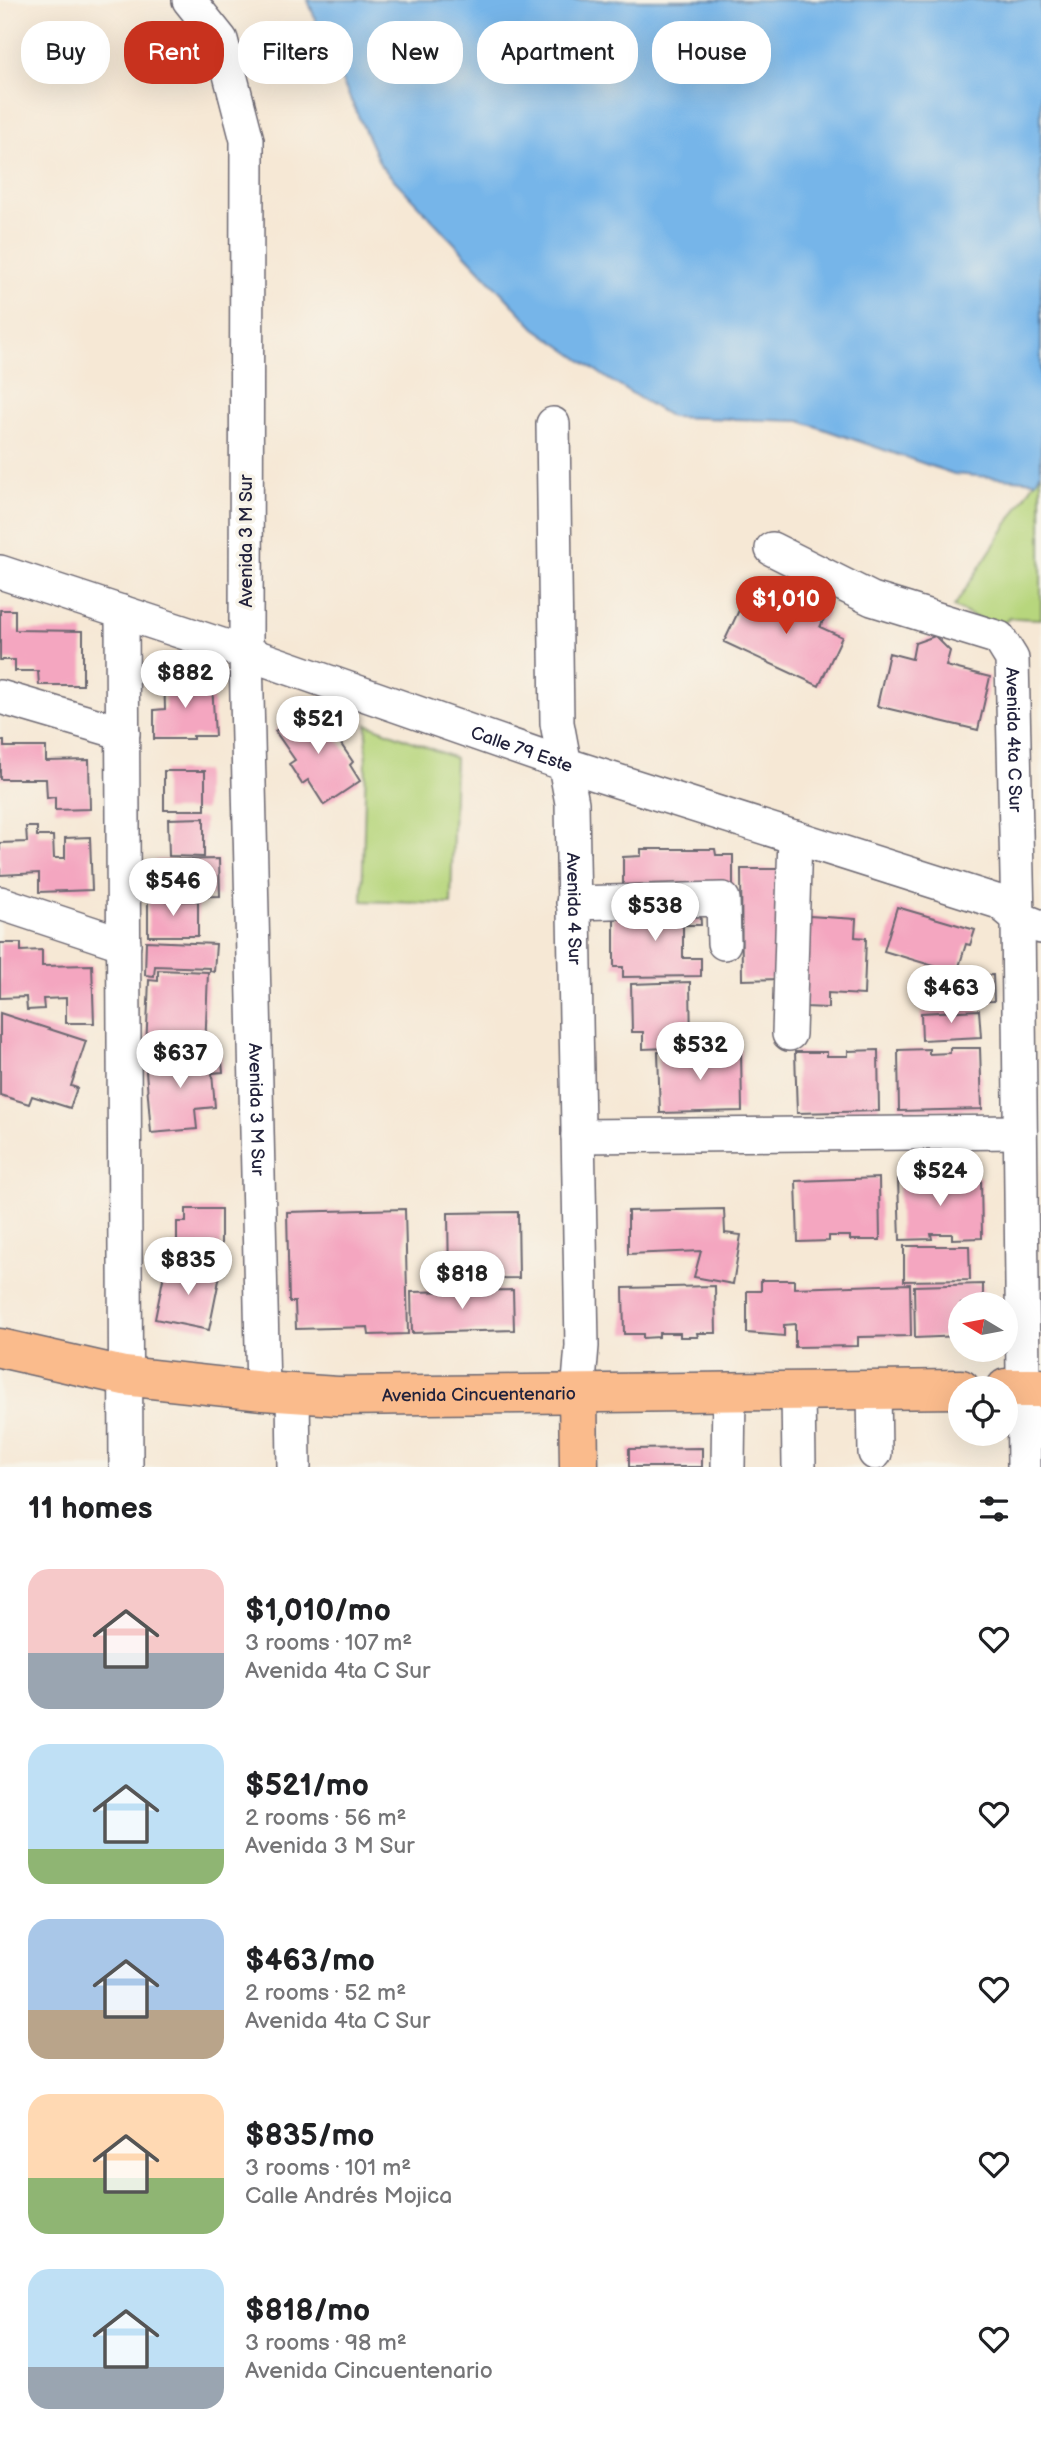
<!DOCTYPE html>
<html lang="en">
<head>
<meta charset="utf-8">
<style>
  :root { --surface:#fff; --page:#f2f2f2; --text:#202124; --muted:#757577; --accent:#c8321e }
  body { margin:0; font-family:"Balsamiq Sans",sans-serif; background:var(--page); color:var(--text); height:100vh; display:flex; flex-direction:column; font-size:26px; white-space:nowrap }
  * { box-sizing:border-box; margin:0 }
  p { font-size:23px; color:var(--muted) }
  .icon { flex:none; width:38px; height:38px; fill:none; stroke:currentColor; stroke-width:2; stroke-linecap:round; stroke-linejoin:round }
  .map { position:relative; height:1467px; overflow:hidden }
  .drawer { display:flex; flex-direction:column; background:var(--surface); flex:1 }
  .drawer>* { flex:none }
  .top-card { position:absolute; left:21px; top:21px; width:999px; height:63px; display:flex; gap:14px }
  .needle { width:46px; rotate:280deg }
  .controls { position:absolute; left:948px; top:1292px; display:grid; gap:14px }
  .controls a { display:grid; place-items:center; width:70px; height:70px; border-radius:50%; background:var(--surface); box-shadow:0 7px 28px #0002; font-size:35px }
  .price { position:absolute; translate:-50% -60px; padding:0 16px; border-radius:24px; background:#fff; color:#222; font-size:23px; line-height:46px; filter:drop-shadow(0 2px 4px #0008) }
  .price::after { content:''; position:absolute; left:50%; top:42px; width:21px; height:16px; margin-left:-10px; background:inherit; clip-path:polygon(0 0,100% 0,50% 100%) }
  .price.active { background:var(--accent); color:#fff }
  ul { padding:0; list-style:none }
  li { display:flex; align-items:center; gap:21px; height:175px; padding:0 28px }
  li span { display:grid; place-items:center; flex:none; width:196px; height:140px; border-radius:21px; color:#555 }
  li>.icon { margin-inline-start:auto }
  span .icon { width:84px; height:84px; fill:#fffc; stroke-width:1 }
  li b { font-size:30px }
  h2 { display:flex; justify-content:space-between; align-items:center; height:84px; padding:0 28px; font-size:30px }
  .pill { padding:0 24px; border-radius:28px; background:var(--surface); box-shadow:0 7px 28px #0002; font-size:24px; line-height:63px }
  .pill.active { background:var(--accent); color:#fff }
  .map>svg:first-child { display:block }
  .green { fill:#b7d67d; stroke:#6c7c5c; stroke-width:2 }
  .water { fill:#76b5e9; stroke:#4c6c92; stroke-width:2 }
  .building { fill:#f4a6c0 }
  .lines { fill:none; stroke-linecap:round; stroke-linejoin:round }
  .minor-casing { stroke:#6c6771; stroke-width:36 }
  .major-casing { stroke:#6c6771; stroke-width:41 }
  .minor { stroke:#fff; stroke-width:33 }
  .major { stroke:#fabb8c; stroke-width:38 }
  .labels { text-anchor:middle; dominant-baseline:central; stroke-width:7; stroke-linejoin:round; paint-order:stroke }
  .street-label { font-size:18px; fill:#22223b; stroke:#f7f3e8 }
</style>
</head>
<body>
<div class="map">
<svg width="1041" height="1467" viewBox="0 0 1041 1467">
  <rect width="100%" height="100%" fill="#f7f3e8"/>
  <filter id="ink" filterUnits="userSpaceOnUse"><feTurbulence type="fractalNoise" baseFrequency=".0143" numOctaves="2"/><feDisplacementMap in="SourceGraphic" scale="14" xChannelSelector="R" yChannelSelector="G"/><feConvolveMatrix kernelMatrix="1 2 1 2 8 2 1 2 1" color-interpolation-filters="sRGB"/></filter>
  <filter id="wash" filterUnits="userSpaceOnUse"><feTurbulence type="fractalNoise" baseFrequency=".00686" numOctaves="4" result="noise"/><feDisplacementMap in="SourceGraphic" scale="28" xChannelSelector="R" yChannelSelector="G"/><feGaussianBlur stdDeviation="1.57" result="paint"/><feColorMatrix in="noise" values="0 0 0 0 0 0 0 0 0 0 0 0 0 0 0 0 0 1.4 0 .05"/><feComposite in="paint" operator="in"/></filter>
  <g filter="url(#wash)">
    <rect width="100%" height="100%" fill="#f6e8d5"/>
    <path class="green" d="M1041,472V619L1010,618L997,628L954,607Z
      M367,724L455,758L451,904L362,901Z"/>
    <path class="water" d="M308,0H1041V472L1036,481L954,474L800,421L671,417L608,379L535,328L381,166L322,37Z"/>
    <g id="blocks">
      <path class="building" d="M747,593L789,612L796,598L816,595L827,613L820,627L842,637L819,686L724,642Z
        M0,610H15V630L83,631V685H39L38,671H15V660H0Z
        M935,636L950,651L946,666L990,677L978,730L877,706L889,653L912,659L915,643Z
        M164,673L212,683L215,736H193V739H154V710L165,709Z
        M311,706L323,725L326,722L353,762L350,765L360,781L324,805L308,780L302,784L289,764L295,760L275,731Z
        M0,741H4V747H46V761L89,760L90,809L55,810V797L47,798L46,779H0Z
        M164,771H205V810H164Z
        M204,818V857L169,856L168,819Z
        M26,827H37V836H53L54,858H65V838L90,837L92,890L39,892V873L0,875V843L27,842Z
        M641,849H715L716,855H733V893L623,894V857L641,856Z
        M219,859L220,896L156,897L155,860Z
        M741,869H778L779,979L742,980Z
        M148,901H198V936H148Z
        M700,906L701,925H683V958H701V976L623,977V967H614V915Z
        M897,907L975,930L970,945L966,944L957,973L884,951Z
        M809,916L856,919L855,937L866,938L864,995L828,993V1008L805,1007L796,921L809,922Z
        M146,941L216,944L214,972L210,971V968L155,966L154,976L145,975Z
        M0,943H21V951L42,950V966L92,965L94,1023H66V998L43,999L44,1009L27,1010L26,997L0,998Z
        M158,970L208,972L205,1051L146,1049L149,980L158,981Z
        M993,975L994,1001L944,1002L943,976Z
        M690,982L691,1047L643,1049V1032H632L631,984Z
        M979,1010L981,1037L922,1040L921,1013Z
        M0,1013L86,1041L71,1086L77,1088L70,1108L32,1096L29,1104L0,1095Z
        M950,1048H980L982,1109L899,1111L898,1050L929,1049V1054L950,1053Z
        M741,1050L742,1111L660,1113L658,1052L690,1051V1057L710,1056V1051Z
        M878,1050L879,1111L797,1113L795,1052H827V1056H848V1051Z
        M221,1053L223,1072L212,1073L215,1107L195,1109L197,1129L151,1133L145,1059Z
        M981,1177L982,1238L952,1239V1234H931L932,1239L900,1240L898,1179Z
        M879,1178L880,1240H850V1236H829V1241L798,1242L796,1181Z
        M186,1209H221V1262L177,1261V1222H186Z
        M405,1209L408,1334L369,1335L368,1327L296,1329L295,1302H289L287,1212Z
        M724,1209L725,1233L741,1235L733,1284L694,1277L701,1251L628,1254V1211Z
        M518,1212L519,1278L449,1279L448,1213Z
        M904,1246H969L970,1280L904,1281Z
        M166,1264L220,1275L209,1330L155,1319Z
        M761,1280H794V1288L910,1284L911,1336L858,1337V1346L795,1347V1324L784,1325V1336L747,1333V1291H761Z
        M983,1284V1304H961V1336L915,1338L914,1286Z
        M715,1286L716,1333H697L698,1337H680V1333H659V1337L643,1338V1334H624L623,1288Z
        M513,1290L514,1330L412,1333L411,1292Z
        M702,1448V1467H629V1449Z"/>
    </g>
  </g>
  <g filter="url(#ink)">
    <use href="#blocks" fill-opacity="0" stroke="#6c6771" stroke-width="2"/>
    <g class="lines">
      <defs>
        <g id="minor">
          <path id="s1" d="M189,0L221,40L247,140L246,653L263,1391"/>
          <path id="s2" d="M553,424L557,723L572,803L582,1346L578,1394"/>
          <path id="s3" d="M772,549L872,599L999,638L1012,659L1018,918L1024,1467"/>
          <path id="s4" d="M0,572L246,653L564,764L999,902L1018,918L1041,927"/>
          <path d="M122,612L126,1467"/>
          <path d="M0,697L123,733"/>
          <path d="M0,903L124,944"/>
          <path d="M573,903L723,899L724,943"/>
          <path d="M789,1034L795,837"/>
          <path d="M578,1136L1020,1132"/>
          <path d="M874,1390L875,1453"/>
          <path d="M798,1391L799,1467"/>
          <path d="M293,1393L294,1467"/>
          <path d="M728,1467L729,1392"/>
        </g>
        <g id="major">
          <path id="s5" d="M0,1348L124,1376L263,1391L337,1396L961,1389"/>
          <path d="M1006,1388H1041"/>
          <path d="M578,1394L579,1467"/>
        </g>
      </defs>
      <use href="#minor" class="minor-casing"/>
      <use href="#major" class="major-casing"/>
      <use href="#minor" class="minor"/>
      <use href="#major" class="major"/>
    </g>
  </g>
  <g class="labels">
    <g class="street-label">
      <text transform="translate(246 541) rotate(-90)">Avenida 3 M Sur</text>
      <text stroke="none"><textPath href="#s3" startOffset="350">Avenida 4ta C Sur</textPath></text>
      <text stroke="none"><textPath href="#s4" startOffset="551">Calle 79 Este</textPath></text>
      <text stroke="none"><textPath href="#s2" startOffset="486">Avenida 4 Sur</textPath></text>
      <text stroke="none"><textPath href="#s1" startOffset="1124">Avenida 3 M Sur</textPath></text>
      <text stroke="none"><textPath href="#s5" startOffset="483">Avenida Cincuentenario</textPath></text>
    </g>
  </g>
</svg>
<div class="controls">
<a><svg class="needle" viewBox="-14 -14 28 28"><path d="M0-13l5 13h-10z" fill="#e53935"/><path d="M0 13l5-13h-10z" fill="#757577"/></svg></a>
<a><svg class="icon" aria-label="locate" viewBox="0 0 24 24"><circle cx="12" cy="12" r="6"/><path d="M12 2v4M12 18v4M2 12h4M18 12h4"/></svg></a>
</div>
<b class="price active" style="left:786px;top:636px">$1,010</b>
<b class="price" style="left:185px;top:710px">$882</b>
<b class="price" style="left:318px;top:756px">$521</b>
<b class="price" style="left:173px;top:918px">$546</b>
<b class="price" style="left:655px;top:943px">$538</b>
<b class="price" style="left:951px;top:1025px">$463</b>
<b class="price" style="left:700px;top:1082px">$532</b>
<b class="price" style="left:180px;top:1090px">$637</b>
<b class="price" style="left:940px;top:1208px">$524</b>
<b class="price" style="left:188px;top:1297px">$835</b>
<b class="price" style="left:462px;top:1311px">$818</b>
<div class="top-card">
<a class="pill">Buy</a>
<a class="pill active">Rent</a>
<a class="pill">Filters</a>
<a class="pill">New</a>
<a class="pill">Apartment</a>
<a class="pill">House</a>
</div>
</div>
<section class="drawer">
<h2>11 homes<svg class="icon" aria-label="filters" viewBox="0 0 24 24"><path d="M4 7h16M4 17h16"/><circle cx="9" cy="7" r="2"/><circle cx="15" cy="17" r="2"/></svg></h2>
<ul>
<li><span style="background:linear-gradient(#f6c9c9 60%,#9aa5b1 0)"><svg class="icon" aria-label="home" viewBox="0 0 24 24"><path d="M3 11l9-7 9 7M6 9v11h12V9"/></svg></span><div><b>$1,010/mo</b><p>3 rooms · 107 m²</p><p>Avenida 4ta C Sur</p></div><svg class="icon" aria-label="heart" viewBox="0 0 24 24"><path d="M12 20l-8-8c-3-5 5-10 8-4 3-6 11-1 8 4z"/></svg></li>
<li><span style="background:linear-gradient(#bfe0f5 75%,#8fb573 0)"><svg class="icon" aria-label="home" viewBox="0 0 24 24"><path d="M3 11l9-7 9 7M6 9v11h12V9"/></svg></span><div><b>$521/mo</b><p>2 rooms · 56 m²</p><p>Avenida 3 M Sur</p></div><svg class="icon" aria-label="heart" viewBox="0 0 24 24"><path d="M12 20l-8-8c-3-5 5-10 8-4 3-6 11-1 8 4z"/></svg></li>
<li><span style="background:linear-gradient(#a9c7e8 65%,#b9a48a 0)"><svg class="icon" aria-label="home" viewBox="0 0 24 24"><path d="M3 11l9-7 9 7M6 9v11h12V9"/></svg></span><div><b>$463/mo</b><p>2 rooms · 52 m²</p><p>Avenida 4ta C Sur</p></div><svg class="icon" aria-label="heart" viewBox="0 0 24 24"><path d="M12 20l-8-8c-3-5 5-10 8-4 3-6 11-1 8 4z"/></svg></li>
<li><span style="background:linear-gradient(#ffd9b3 60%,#8fb573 0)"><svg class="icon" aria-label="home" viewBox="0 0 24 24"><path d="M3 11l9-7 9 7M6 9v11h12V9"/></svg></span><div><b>$835/mo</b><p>3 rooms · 101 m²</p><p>Calle Andrés Mojica</p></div><svg class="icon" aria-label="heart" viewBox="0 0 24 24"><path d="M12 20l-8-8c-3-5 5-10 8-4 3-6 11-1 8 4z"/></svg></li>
<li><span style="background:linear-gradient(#bfe0f5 70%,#9aa5b1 0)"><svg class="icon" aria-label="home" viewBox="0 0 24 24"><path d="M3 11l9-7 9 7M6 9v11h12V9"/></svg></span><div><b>$818/mo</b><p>3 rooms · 98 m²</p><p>Avenida Cincuentenario</p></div><svg class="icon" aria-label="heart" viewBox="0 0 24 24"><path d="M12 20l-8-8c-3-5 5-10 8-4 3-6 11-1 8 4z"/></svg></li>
</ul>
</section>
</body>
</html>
